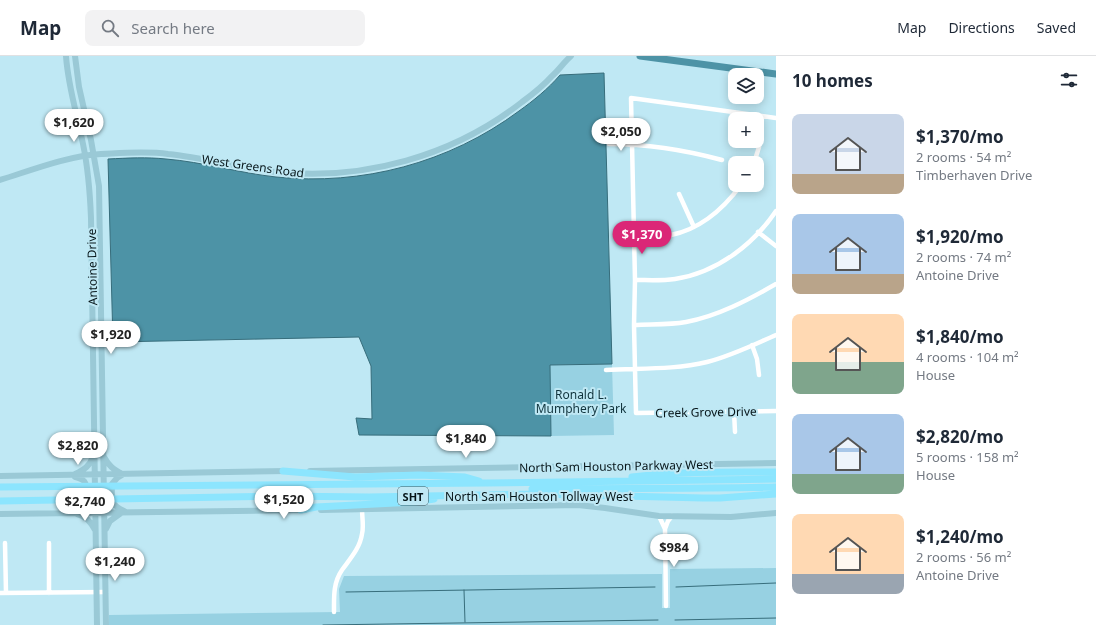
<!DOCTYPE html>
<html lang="en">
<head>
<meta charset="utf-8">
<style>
  :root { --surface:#fff; --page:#f2f2f3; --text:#1f2937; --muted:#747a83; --line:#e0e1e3; --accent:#db2777 }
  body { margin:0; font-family:"Noto Sans",sans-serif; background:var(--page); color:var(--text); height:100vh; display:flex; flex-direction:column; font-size:15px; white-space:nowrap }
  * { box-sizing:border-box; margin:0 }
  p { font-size:13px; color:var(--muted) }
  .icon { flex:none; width:22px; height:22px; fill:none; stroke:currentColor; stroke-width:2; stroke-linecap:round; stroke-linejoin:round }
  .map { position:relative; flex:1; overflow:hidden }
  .side { display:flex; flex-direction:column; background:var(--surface); width:320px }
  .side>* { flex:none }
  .buttons { position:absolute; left:728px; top:12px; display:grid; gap:8px }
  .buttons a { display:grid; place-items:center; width:36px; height:36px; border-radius:8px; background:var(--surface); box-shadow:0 2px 10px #0003; font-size:20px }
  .price { position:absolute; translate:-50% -34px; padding:0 9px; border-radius:14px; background:#fff; color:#222; font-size:13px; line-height:26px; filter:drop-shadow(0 1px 2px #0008) }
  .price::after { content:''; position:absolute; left:50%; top:24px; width:12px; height:9px; margin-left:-6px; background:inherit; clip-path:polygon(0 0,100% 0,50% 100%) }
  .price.selected { background:var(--accent); color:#fff }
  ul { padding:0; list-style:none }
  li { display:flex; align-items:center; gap:12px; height:100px; padding:0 16px }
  li span { display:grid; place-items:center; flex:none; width:112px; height:80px; border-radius:8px; color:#555 }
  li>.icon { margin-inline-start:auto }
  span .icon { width:48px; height:48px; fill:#fffc; stroke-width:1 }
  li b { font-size:17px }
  h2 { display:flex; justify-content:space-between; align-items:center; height:48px; padding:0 16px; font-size:17px }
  header { display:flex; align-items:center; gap:24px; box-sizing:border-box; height:56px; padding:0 20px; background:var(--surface); border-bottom:1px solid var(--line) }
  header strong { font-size:19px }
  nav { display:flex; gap:22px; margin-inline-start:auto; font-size:14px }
  .search { width:280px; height:36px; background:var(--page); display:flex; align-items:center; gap:10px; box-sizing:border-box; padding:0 14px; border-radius:8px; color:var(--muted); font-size:15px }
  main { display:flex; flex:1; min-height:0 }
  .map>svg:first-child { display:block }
  .green { fill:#97d1e2 }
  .water { fill:#4d93a6; stroke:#376d7b }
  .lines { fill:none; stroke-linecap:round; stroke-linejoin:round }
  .stream { stroke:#376d7b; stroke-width:1 }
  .river { stroke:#4d93a6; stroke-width:7 }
  .minor { stroke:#fff; stroke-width:4.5 }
  .major { stroke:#9ac9d6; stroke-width:6 }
  .highway { stroke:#8ce5fe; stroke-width:7 }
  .labels { text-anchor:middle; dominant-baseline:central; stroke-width:4; stroke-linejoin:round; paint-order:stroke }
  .shield { fill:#bfe8f4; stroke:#3d545a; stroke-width:1 }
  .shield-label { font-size:11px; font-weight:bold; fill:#051418 }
  .street-label { font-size:12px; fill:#051418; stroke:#bfe8f4 }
  .park-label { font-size:12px; fill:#11343d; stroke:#bfe8f4 }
</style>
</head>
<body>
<header>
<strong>Map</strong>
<div class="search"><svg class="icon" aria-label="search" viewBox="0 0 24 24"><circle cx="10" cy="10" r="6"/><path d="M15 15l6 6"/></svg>Search here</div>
<nav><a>Map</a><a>Directions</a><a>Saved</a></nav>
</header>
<main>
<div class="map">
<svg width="776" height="569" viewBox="0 0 776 569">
  <rect width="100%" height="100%" fill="#bfe8f4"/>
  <path class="green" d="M612,308L614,379L551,380L549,309Z
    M776,512V569H109V559L340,556L339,533L344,520L662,518V552H670V513Z"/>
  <path class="water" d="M604,17L612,308L550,309L551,380L359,379L356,362L372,363L371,310L359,281L113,286L108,103C128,102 147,101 166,103C203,106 239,117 276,121C362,130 449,107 519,55C533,45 548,33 560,19Z"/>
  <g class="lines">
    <path class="stream" d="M676,531L776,527
      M464,534L465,566
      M346,536L655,531
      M675,564L776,562
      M323,569L658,564"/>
    <path class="river" d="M640,0L776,18"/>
    <path class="minor" d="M776,62L631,42L635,224L634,269L636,357L776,355
      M609,88C648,88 685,94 722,104
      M754,107L759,91L762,60
      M679,138L694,171
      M758,176L776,190
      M634,181C646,181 659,181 671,179C701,173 724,152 741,129
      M635,224C648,224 661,225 675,223C716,217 753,189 776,155
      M634,269C651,268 669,269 686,266C718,260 748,244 776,228
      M752,289L757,303L759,319
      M606,314C639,312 674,314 707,306C731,300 753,289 776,279
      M734,355L735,376
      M659,460L665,473L666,550
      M665,473L668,465L672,460
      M5,487L6,537
      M49,487V537
      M0,537L106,536
      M334,556C334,541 333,527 342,514C350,503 360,492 362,478C364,471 362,461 362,453"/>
    <path class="major" d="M66,0C68,30 77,58 83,88C88,112 90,137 91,162L97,569
      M75,0L79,31L91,84L99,130L106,569
      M0,124C32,114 67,100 101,98C123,97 146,95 168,98C205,102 241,112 277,116C364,125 453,100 522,46C533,38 543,30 552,20C559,14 564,6 571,0
      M104,401C109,410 113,413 122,418
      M310,415L776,407
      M75,418C84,414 90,410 93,400
      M122,419L117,422L112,428C112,443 109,448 124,455
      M0,420L286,415
      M321,454L578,449L605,452L659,460L731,461L776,457
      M74,457C77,455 82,453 84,450C88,444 88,430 84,425C82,423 78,422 75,421
      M0,458L305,454
      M77,458C86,460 91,466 95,474
      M106,473L110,465L121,457"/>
    <path class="highway" d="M283,415L355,421L419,419L465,421L479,425
      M632,421C680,415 728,416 776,416
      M0,431L125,430L486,427L776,423
      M532,433C613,432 695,433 776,431
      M0,445L277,440L369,441L540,438L703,442H720L776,438
      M301,454L316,451L415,446L434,443"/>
  </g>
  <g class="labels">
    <rect class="shield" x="398" y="431" width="30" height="18" rx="3"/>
    <g class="shield-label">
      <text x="413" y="440">SHT</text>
    </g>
    <g class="street-label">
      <text transform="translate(253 110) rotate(8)">West Greens Road</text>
      <text transform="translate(92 211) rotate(-91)">Antoine Drive</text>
      <text transform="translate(706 356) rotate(-1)">Creek Grove Drive</text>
      <text transform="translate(616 410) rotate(-1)">North Sam Houston Parkway West</text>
      <text x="539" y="440">North Sam Houston Tollway West</text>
    </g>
    <g class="park-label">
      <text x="581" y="338">Ronald L.<tspan x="581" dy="14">Mumphery Park</tspan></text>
    </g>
  </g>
</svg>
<div class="buttons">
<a><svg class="icon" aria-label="layers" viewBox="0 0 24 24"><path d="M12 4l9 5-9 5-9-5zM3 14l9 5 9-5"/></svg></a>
<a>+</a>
<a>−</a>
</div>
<b class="price" style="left:74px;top:87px">$1,620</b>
<b class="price" style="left:621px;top:96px">$2,050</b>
<b class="price selected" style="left:642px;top:199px">$1,370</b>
<b class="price" style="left:111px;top:299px">$1,920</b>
<b class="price" style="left:466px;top:403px">$1,840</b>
<b class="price" style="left:78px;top:410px">$2,820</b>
<b class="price" style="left:284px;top:464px">$1,520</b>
<b class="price" style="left:85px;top:466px">$2,740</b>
<b class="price" style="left:674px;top:512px">$984</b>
<b class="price" style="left:115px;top:526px">$1,240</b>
</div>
<section class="side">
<h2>10 homes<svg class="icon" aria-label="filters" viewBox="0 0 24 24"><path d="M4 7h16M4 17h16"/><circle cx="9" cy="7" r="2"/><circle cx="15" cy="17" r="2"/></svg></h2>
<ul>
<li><span style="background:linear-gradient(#c9d6e8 75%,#b9a48a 0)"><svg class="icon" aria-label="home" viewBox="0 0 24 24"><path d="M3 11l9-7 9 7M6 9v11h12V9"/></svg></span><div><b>$1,370/mo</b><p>2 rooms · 54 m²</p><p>Timberhaven Drive</p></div></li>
<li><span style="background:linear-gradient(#a9c7e8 75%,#b9a48a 0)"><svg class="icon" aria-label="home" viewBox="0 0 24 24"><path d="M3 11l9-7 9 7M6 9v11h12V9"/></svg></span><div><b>$1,920/mo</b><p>2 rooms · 74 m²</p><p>Antoine Drive</p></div></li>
<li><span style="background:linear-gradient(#ffd9b3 60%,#7fa58c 0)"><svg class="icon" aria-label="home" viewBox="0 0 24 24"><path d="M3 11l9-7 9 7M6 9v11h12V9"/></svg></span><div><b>$1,840/mo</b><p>4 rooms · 104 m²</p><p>House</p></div></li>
<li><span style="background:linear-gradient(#a9c7e8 75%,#7fa58c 0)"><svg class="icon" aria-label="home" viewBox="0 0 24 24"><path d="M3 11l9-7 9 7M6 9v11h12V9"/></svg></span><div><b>$2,820/mo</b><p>5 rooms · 158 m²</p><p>House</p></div></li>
<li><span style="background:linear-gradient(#ffd9b3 75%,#9aa5b1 0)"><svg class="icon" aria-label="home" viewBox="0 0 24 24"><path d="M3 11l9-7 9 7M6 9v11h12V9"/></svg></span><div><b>$1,240/mo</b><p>2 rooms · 56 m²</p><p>Antoine Drive</p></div></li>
</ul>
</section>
</main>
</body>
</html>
